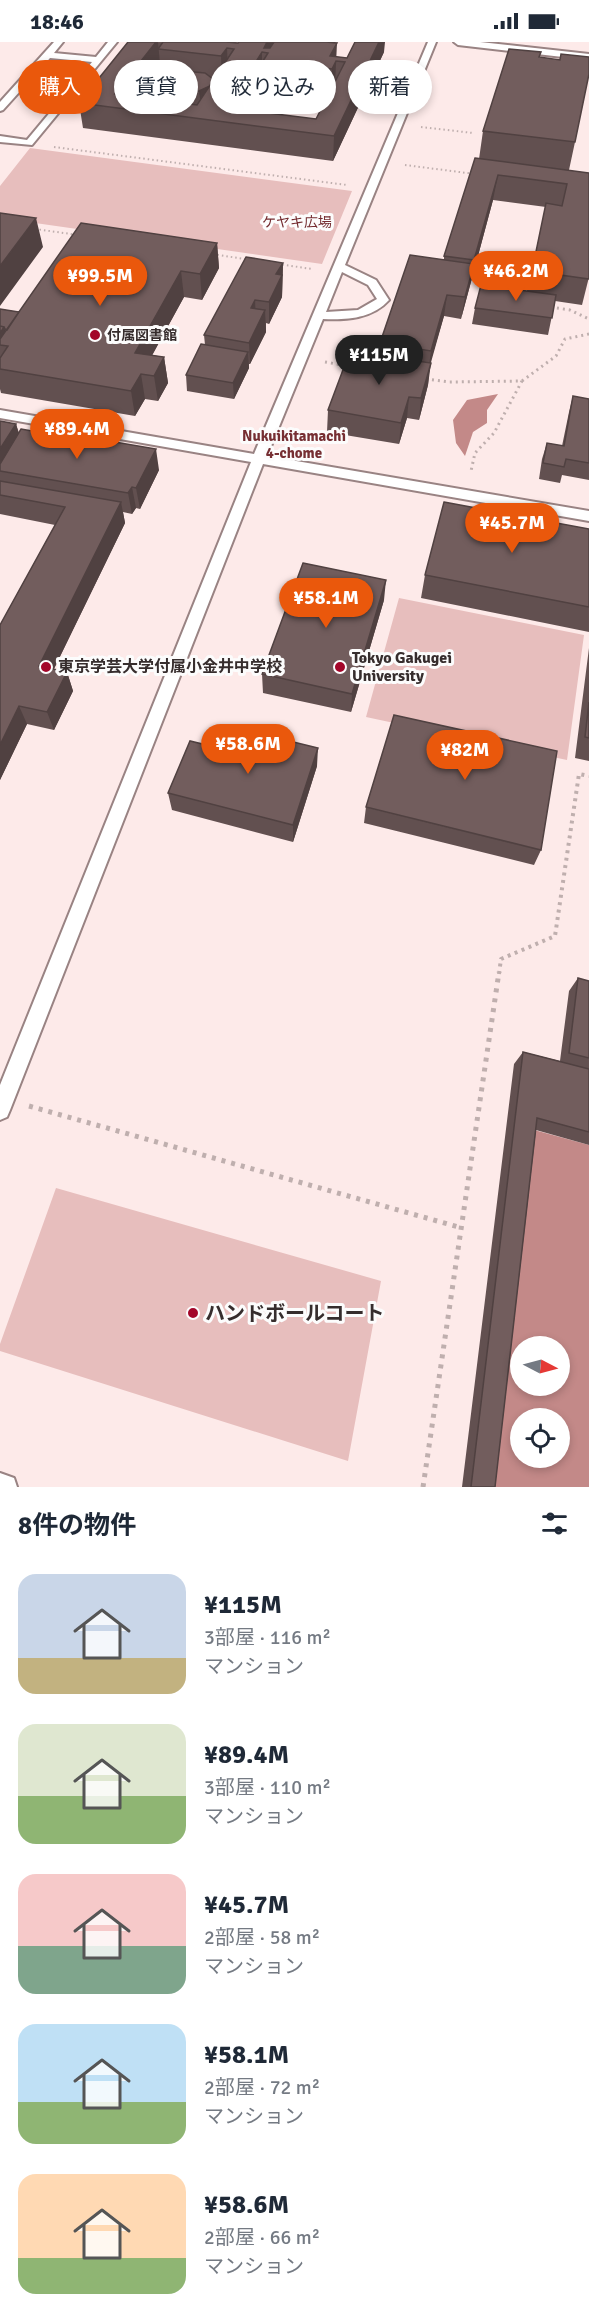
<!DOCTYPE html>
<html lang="ja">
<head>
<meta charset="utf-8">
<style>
  :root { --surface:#fff; --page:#f2f2f3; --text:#1f2937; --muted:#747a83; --accent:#ea580c }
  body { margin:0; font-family:Signika,"Noto Sans JP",sans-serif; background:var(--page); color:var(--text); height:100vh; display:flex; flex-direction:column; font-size:22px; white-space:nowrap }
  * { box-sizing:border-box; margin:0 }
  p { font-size:20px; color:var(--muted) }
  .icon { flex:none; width:33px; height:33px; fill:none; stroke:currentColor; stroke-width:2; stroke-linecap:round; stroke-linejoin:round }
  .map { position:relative; height:1445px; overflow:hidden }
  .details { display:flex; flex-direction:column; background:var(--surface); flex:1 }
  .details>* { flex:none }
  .banner { position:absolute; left:18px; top:18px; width:554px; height:54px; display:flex; gap:12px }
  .needle { width:39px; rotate:96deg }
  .fabs { position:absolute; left:510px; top:1294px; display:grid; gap:12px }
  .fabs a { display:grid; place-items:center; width:60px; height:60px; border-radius:50%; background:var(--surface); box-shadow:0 3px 9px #0003; font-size:30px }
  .price { position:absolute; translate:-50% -51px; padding:0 14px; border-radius:21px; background:var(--accent); color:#fff; font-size:20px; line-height:39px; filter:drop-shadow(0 2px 3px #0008) }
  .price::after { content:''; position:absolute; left:50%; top:36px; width:18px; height:14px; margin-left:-9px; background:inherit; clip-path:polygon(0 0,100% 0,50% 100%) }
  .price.current { background:#222; color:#fff }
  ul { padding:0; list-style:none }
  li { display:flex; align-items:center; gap:18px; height:150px; padding:0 18px }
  li span { display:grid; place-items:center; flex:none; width:168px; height:120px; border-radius:18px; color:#555 }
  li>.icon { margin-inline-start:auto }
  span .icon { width:72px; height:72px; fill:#fffc; stroke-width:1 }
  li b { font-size:26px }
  h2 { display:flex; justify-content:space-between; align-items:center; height:72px; padding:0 18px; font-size:26px }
  .pill { padding:0 21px; border-radius:27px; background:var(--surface); box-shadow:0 3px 9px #0003; font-size:21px; line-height:54px }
  .pill.current { background:var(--accent); color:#fff }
  .status { display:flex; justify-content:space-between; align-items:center; height:42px; padding:0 30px; background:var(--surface); direction:ltr }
  .status svg { height:16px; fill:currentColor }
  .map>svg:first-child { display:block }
  .green { fill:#e7bebd }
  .water { fill:#c38988; fill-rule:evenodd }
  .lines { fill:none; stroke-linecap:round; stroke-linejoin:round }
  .service-casing { stroke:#998383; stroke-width:4 }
  .path-far3 { stroke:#bfafae; stroke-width:2; stroke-dasharray:1.5 3; stroke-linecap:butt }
  .path-far2 { stroke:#bfafae; stroke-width:3; stroke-dasharray:2 4; stroke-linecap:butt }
  .path-far1 { stroke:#bfafae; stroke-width:4; stroke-dasharray:3 4.5; stroke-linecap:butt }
  .path { stroke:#bfafae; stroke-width:5; stroke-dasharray:4 6; stroke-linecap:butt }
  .service { fill:#fff; fill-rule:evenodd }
  .wall { fill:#625050; fill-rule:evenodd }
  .shaded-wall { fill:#504141 }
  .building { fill:#725d5d; stroke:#504141; stroke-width:1.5; fill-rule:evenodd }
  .poi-dot { fill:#a30629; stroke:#fcfcfc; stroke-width:2 }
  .labels { text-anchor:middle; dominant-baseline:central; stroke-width:6; stroke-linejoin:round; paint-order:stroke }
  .far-park-label { font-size:14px; fill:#742c30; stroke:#fcfcfc }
  .far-poi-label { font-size:14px; font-weight:bold; fill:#362d2d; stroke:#fcfcfc; text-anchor:start }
  .far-neighbourhood-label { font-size:15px; font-weight:bold; fill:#762f33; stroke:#fcfcfc }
  .poi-label { font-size:16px; font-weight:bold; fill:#362d2d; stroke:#fcfcfc; text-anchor:start }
  .near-poi-label { font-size:20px; font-weight:bold; fill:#362d2d; stroke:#fcfcfc; text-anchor:start }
</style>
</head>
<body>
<div class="status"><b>18:46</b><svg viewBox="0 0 49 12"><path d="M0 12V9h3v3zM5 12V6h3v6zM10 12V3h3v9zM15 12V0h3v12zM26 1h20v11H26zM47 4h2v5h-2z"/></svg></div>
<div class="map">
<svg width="589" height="1445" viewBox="0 0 589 1445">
  <rect width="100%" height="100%" fill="#fdeae9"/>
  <path class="green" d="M30,106L352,149L322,222L0,176V144Z
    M399,556L584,593L567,718L366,675Z
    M56,1146L381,1239L348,1419L0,1309V1302Z"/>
  <path class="water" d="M498,352L487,368V381L473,390L465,414L456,401L453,378L467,358Z
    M527,1086L589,1103V1445H484ZM520,1305H560V1344H520ZM520,1377H560V1416H520Z"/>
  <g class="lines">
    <defs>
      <path id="service" d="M54,0H63L54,11L96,15L108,0H117L32,103L0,100V94L27,98L92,20L50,16L3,68L0,69V60Z
        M428,0H436L345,223L376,238L389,258C372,277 346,278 323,277L267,414L589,469V479L263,422L10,1068L7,1075L0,1078V1043L251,420L0,376V368L254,412ZM342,230L368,243L377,257L358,268L326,270Z
        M454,0H480L589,12V18L458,3Z
        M0,1431L14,1436L17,1445H0Z"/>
    </defs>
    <use href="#service" class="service-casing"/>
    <path class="path-far3" d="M421,85L473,91
      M54,105L347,143
      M405,123L475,132
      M35,187L78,193
      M213,212L250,218
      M278,222L312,227"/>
    <path class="path-far2" d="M551,265L570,268L589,277
      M325,320L348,324
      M426,337L449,340L522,339L494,391L475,411L471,429
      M522,339L556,314L565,297L589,292"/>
    <path class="path-far1" d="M499,932L501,917L555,894L579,732L589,734"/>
    <path class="path" d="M29,1064L462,1186
      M423,1445L499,930"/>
    <use href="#service" class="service"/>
  </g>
  <path class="wall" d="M128,0H232L347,16L384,10L333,119L83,86L79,61ZM160,22L161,31L177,33L168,37L170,59L135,55ZM262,34H264V43L329,51L316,77L242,68Z
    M540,16L575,100L569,128L589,235L582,263L555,259L548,293L472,282L475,266L527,249L546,165L493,158L461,277L444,274L430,321L428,343L419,378L407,376L399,402L327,390L328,368L379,313L380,301L444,218V214L479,117L483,89Z
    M217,201L219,226L202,258L184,255L152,313L164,315L168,341L158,359L145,357L135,374L1,351L0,347V267L19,270Z
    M283,221L282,255L269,282L266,281V290L250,322H249V326L234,357L187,349L186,333L205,303L204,293Z
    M573,354L589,357V438L562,433L560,441L539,437L542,417L547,401L562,404L569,370Z
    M0,379L16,382L19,391L159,428L140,467L136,466L132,472L123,470L125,481L54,627L67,630L73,649L54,688L27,682L0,738V583L55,483L0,472Z
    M589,487V590L421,556L425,533Z
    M384,558L351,670L263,651L262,632Z
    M589,606V719L575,716Z
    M227,708L317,724L293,800L172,768L168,751Z
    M366,765L541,808L534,823L364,781Z
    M578,936L589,939V1103L536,1088L495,1445H462L514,1022L523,1010L560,1019L569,949Z"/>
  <path class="shaded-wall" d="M156,0H158L160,22L126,67L115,52Z
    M224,0H232V6H227L228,30L222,38L221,14Z
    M267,0H282L268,11L264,6Z
    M379,0H385L384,10L333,119L334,94Z
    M337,1L335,43L331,51L332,27L330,14Z
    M262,10V34L234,81L227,66Z
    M213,37L214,52L201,64L199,49Z
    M498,133L493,158L461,277L465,255L474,218Z
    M36,176L43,205L0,264V224Z
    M217,201L219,226L202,258L200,232Z
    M283,221L282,255L269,282V260L276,232Z
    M181,229L184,255L142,332H141L145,357L135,374L131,349L135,311Z
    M447,253L444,274L428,331L431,309Z
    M255,258L256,280L251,266Z
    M265,268L266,290L250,322L249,301Z
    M4,285L9,301L0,303V291Z
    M248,310L249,326L234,357L233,341Z
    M164,315L168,341L158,359L154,334Z
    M431,321L428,343L419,378L421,356Z
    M409,355L407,376L399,402L401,381Z
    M16,382L22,404L0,429V407Z
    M156,407L159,428L140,467L136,446Z
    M132,445L136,466L132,472L128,451Z
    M121,460L125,481L46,643L39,624Z
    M386,538L384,558L351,670L352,652Z
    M67,630L73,649L54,688L47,670Z
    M19,664L27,682L0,738V703Z
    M318,706L317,724L293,800V783Z"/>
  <path class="building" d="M128,0H156L115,52L197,63L234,7L227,6L221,14L158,7L163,0H226L238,1L239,0H267L264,6H270L274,0H326L337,1L330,14L347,16L355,0H379L334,94L79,61ZM262,10L268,11L263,19L332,27L336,19L345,20L316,77L227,66Z
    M509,7L541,10L539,15L560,18L561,12L589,15V32L575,100L483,89Z
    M184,29L205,31L213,37L210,44L199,49L185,50L169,44L168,37Z
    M475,116L589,131V237L532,229L546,161L562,164L567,142L498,133L474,218L444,214Z
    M0,171L36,176L0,224Z
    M81,181L217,201L200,232L181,229L135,311L164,315L154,334L141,332L131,349L0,327V316L8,304L0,303V297Z
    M410,213L474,222L465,255L447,253L431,309L380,301Z
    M246,215L283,221L276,232L282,233L269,260L255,258L251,266L265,268L249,301L204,293Z
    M481,243L556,253L552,276L475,266Z
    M0,267L19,270L7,288L5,287L4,285L0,284Z
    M0,284L4,285L0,291Z
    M201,302L248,310L233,341L186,333Z
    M350,309L431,321L421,356L409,355L401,381L328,368Z
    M573,354L589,357V421L566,417L564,425L543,421L547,401L564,404Z
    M0,379L16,382L0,407Z
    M21,387L43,391L45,388L156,407L136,446L132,445L128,451L0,429V422Z
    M0,439L121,460L39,624L67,630L47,670L19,664L0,703V583L65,465L0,453Z
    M444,460L589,487V565L425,533Z
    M303,521L386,538L352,652L262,632Z
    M589,660V696L585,695Z
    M394,673L557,709L541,808L366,765Z
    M236,686L318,706L293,783L168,751L190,699L227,708Z
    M578,936L589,939V1016L569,1011Z
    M523,1010L589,1027V1090L537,1076L495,1445H471Z"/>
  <g class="poi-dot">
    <circle cx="95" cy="293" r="6"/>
    <circle cx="46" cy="625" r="6"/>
    <circle cx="340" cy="625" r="6"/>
    <circle cx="193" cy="1271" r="6"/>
  </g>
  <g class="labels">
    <g class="far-park-label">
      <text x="297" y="180">ケヤキ広場</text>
    </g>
    <g class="far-poi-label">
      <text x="107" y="293">付属図書館</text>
    </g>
    <g class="far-neighbourhood-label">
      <text x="294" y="394">Nukuikitamachi<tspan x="294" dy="17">4-chome</tspan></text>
    </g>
    <g class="poi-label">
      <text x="352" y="616">Tokyo Gakugei<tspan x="352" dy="18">University</tspan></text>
      <text x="58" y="625">東京学芸大学付属小金井中学校</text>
    </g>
    <g class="near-poi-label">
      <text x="205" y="1271">ハンドボールコート</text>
    </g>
  </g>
</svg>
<div class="fabs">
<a><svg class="needle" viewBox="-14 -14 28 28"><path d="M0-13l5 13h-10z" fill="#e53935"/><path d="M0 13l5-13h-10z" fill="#747a83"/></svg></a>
<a><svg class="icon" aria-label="locate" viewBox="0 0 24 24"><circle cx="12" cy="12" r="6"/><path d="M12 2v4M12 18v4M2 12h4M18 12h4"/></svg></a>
</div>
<b class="price" style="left:516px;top:260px">¥46.2M</b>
<b class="price" style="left:100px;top:265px">¥99.5M</b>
<b class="price current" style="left:379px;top:344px">¥115M</b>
<b class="price" style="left:77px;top:418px">¥89.4M</b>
<b class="price" style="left:512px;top:512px">¥45.7M</b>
<b class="price" style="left:326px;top:587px">¥58.1M</b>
<b class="price" style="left:248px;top:733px">¥58.6M</b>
<b class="price" style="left:465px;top:739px">¥82M</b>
<div class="banner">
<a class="pill current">購入</a>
<a class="pill">賃貸</a>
<a class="pill">絞り込み</a>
<a class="pill">新着</a>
</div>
</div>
<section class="details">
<h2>8件の物件<svg class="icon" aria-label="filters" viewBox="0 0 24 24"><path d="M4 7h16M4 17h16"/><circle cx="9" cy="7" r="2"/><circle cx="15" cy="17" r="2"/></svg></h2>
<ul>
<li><span style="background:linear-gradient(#c9d6e8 70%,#c2b280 0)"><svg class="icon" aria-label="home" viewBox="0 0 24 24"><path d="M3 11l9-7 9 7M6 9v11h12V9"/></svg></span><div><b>¥115M</b><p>3部屋 · 116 m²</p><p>マンション</p></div></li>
<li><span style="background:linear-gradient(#dfe7d0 60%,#8fb573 0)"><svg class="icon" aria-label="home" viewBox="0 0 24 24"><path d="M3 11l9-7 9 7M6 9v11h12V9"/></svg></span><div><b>¥89.4M</b><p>3部屋 · 110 m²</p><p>マンション</p></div></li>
<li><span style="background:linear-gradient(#f6c9c9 60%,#7fa58c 0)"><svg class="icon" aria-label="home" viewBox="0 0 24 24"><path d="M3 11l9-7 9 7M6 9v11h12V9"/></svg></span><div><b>¥45.7M</b><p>2部屋 · 58 m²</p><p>マンション</p></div></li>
<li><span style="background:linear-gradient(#bfe0f5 65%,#8fb573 0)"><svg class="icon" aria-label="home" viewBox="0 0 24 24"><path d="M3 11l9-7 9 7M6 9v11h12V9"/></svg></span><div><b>¥58.1M</b><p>2部屋 · 72 m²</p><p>マンション</p></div></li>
<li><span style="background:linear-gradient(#ffd9b3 70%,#8fb573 0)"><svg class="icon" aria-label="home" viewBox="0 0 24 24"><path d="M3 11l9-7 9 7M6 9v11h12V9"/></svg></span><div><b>¥58.6M</b><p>2部屋 · 66 m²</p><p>マンション</p></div></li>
</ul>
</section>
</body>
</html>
